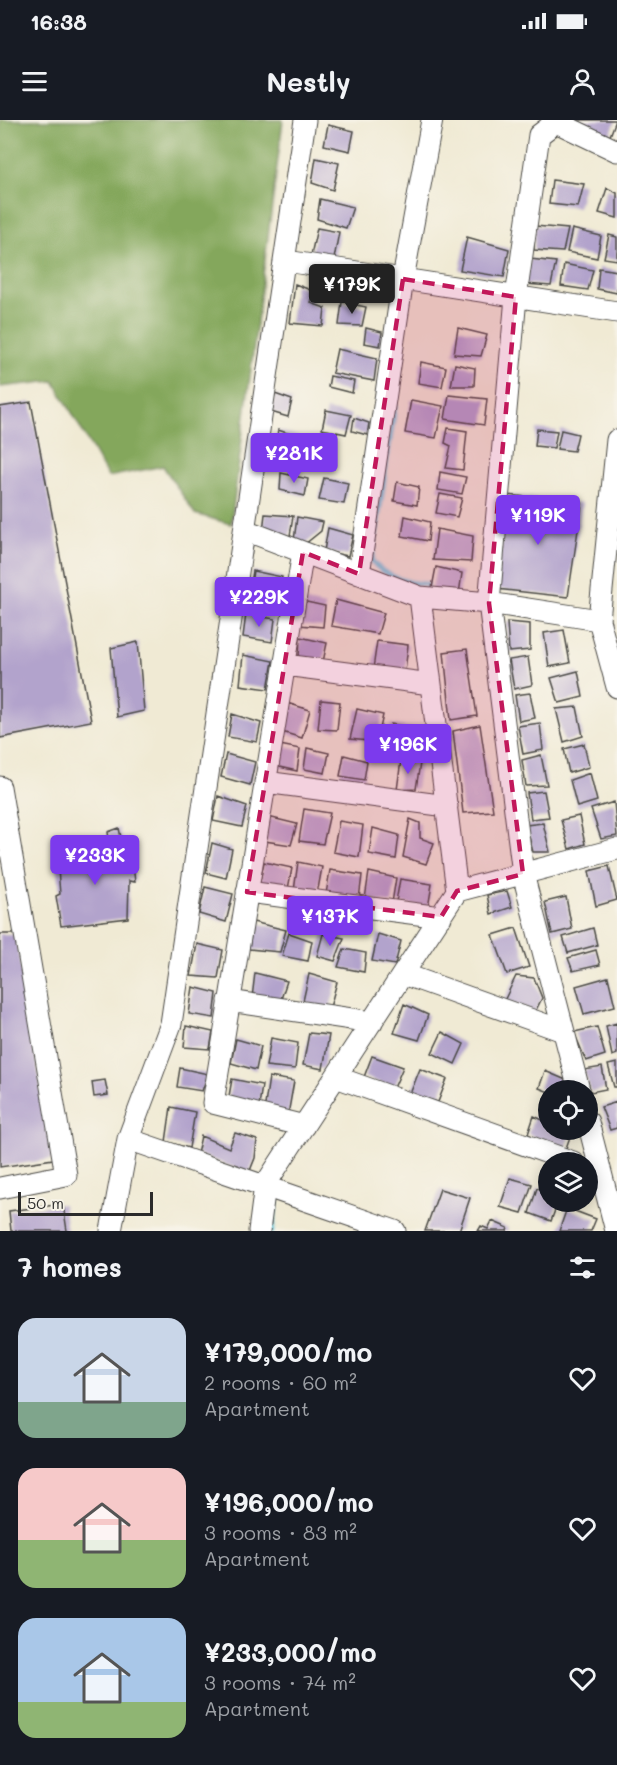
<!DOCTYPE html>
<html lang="en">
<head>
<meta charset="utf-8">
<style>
  :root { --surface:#171b24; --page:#242831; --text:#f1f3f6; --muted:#9ea1a6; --accent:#7c3aed }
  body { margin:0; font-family:Mali,sans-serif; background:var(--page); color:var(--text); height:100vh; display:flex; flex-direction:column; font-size:22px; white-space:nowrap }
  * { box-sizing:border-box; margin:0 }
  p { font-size:20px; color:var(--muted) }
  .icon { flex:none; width:33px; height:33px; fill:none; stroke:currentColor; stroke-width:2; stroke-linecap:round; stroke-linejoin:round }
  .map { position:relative; height:1111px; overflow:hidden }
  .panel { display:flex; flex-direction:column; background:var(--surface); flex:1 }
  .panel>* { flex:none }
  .controls { position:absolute; left:538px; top:960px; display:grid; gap:12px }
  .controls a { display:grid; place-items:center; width:60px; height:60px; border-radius:50%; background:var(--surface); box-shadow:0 3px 15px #0003; font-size:30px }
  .scale { position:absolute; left:18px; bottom:15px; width:135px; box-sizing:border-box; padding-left:6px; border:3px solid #2b2b2b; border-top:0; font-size:16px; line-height:21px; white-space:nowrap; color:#2b2b2b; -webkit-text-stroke:4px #f7f3e8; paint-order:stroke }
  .price { position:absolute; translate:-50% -51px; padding:0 14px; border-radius:6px; background:var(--accent); color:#fff; font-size:20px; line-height:39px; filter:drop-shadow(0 2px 3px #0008) }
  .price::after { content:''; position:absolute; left:50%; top:36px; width:18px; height:14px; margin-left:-9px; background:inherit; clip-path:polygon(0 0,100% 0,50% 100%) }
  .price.current { background:#222; color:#fff }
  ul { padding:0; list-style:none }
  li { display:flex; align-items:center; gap:18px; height:150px; padding:0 18px }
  li span { display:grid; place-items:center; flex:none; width:168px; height:120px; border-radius:18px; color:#555 }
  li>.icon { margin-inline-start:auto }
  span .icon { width:72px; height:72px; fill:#fffc; stroke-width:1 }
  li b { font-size:26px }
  h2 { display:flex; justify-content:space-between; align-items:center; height:72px; padding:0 18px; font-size:26px }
  .status { display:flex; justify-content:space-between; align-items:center; height:42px; padding:0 30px; background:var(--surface); direction:ltr }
  .status svg { height:16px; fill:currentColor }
  header { display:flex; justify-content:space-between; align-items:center; height:78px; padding:0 18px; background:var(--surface); font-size:27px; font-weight:700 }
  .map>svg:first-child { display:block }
  .forest { fill:#84a75c; stroke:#586944; stroke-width:1.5 }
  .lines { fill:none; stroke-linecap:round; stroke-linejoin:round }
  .stream { stroke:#5cc3d9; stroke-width:5 }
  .building { fill:#b2a3cc }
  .minor-casing { stroke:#494844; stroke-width:23 }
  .minor { stroke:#fff; stroke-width:21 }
  .marked { fill:#c2185b; fill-opacity:0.2; stroke:#c2185b; stroke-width:4.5; stroke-dasharray:12 8; stroke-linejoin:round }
</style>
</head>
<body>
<div class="status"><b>16:38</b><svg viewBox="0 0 49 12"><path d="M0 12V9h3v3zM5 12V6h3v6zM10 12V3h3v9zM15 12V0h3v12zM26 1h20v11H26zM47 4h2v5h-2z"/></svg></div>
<header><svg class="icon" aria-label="menu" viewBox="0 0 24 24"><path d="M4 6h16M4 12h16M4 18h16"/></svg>Nestly<svg class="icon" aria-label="person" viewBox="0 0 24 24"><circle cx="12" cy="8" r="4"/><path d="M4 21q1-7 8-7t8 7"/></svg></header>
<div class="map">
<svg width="617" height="1111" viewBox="0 0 617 1111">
  <rect width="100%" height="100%" fill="#f7f3e8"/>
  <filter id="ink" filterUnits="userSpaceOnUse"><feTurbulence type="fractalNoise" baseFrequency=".0167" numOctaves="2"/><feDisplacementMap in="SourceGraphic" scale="12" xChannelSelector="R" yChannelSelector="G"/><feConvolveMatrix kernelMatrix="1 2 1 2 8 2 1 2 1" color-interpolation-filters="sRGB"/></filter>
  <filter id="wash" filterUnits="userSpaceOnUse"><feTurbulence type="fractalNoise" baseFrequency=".008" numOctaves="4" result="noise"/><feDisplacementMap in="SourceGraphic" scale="24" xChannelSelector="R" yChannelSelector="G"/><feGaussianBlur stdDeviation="1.35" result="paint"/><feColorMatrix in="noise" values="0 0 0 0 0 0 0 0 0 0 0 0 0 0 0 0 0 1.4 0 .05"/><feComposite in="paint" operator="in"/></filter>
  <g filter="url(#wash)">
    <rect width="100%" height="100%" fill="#f0ead4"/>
    <path class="forest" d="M0,0H283L231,404L195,394L163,346L108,357L54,261L0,267Z"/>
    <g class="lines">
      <path class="stream" d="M395,286L372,441C383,456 409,464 427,464V468
        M272,1111L277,1075"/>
    </g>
    <g id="blocks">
      <path class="building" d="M576,0H616L610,16Z
        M328,5L354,11L350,31L324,25Z
        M316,38L339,43L333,70L312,63Z
        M552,60L584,64L578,87L549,84Z
        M607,68L617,73V98L599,93Z
        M320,79L353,87L346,108L317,99Z
        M535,106L568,109L563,132L534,130Z
        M317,108L339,112L334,139L311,135Z
        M572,109L601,116L597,138L567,132Z
        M609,115L617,117V140L604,138Z
        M467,117L509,129L504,157L460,150Z
        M530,139L556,142L551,166L525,164Z
        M564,144L593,150L588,170L561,166Z
        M599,148L617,151V173L597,169Z
        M295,164L313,171L311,183L325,188L323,206L290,203Z
        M342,182L366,187L362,206L339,205Z
        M366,208L382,212L380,226L364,223Z
        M458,208L487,215L481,236L454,234Z
        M337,229L377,238L374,261L332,253Z
        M421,242L446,247L442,267L418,263Z
        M455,244L475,248L474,266H451Z
        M330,256L354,261L352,273L328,267Z
        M275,274L292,280L288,297L271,292Z
        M449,275L487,279L484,305L445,299Z
        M411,280L443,286L436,318L405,313Z
        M31,282L91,601L0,618V287Z
        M326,290L351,295L346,314L322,309Z
        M354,298L369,303L367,315L352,311Z
        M448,308L467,311L463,350L446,348L451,326L445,323Z
        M537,309L557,311L554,328L535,326Z
        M278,310L315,322L309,342L274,335Z
        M561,310L578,314L574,331L557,329Z
        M440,352L466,357L462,374L438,370Z
        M281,353L308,359L305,376L280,370Z
        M324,358L348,363L344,384L319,380Z
        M397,362L419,367L417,385L394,381Z
        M440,374L462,378L457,397L436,393Z
        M507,375L582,383L568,477L496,469Z
        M265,394L293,396L290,416L263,411Z
        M405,396L430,402L428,421L402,416Z
        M297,397L323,402L321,411L305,424L294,421Z
        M328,408L353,415L348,436L324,431Z
        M437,409L473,416L471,442L433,440Z
        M436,447L462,453L459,474L431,473Z
        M253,451L282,457L276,488L248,483Z
        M336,480L384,493L378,514L331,506Z
        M302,481L325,486L323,507L299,505Z
        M246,494L275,499L272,522L243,517Z
        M507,502L530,504V530L509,532Z
        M564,510L570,543L549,547L544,513Z
        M300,517L327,523L323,542L299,538Z
        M377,521L408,525L405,552L373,549Z
        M138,522L144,591L117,597L111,528Z
        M467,529L477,596L451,600L444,532Z
        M243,535L273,541L268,569L240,565Z
        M528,537L532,565L514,569L509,540Z
        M578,551L583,577L559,583L551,558Z
        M530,573L535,598L519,601L515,575Z
        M321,580L340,582L337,610L318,609Z
        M287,583L310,590L302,618L282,612Z
        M577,587L583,616L564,622L556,589Z
        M357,589L383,595L377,622L350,619Z
        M232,594L261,603L257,622L228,617Z
        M540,603L543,630L523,634L518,606Z
        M391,604L421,610L418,627L389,622Z
        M480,605L493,691L463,693L453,611Z
        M584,624L589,647L569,653L564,629Z
        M280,625L300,629L297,651L275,646Z
        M307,628L329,633L325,653L304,649Z
        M226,634L255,642L250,665L221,657Z
        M344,635L367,641L364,660L340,656Z
        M541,635L547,665L526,666L522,640Z
        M401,640L420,643L416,669L397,670Z
        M590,653L597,681L577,687L570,660Z
        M544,671L549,697L531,699L527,673Z
        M218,676L247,686L242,707L213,701Z
        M614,682L617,716L601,719L591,689Z
        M304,689L330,693L323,724L299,721Z
        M579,696L585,724L569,729L561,700Z
        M268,697L297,704L291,725L265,721Z
        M410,699L420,703V718L434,723L426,744L403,737Z
        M339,701L363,705L359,737L333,732Z
        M543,703L550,732H533L526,705Z
        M119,708L125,737H132L135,762L129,761L128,798L61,806L56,776L60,774L57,737L74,731L80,742L112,740L108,712Z
        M373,708L399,715L396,739L369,734Z
        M212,723L232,729L226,758L206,753Z
        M264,742L292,748L288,769L259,766Z
        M298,742L322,747L317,775L294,771Z
        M609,746L617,780L596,786L589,751Z
        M330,750L362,755L359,779L326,774Z
        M369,752L396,758L392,783L365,779Z
        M400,759L432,764L428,788L396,782Z
        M205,767L233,774L226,802L199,794Z
        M507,771L512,787L491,794L487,775Z
        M566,777L572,809L552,814L545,782Z
        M253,802L286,810L280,832L249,829Z
        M516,808L529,847L507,854L493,815Z
        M593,808L597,825L568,833L563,817Z
        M289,813L312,821L308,841L282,836Z
        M0,814H15L53,1039L0,1047Z
        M323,814L344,818L335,841L317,836Z
        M378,814L401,821L395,845L372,841Z
        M197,824L223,830L218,858L191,856Z
        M344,829L366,833L364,852L338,847Z
        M596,830L600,845L573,851L568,838Z
        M255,853L287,861L280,882L252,878Z
        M309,854L337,862L329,891L303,881Z
        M516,856L534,858L542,878L535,892L504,881Z
        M608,857L615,886L584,894L576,866Z
        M193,867L217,873L214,898L189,894Z
        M404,884L428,895L419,920L394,913Z
        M617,903V934L612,936L606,906Z
        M186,906L213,912L210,929L184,927Z
        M597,907L605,935L586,941L574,912Z
        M442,912L464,924L455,944L432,933Z
        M309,913L329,915L323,949L303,945Z
        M271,918L298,923L295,949L266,946Z
        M236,919L261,926L256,950L231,943Z
        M372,936L403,947L394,968L364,957Z
        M617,943V967H614L608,945Z
        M602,947L606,969L591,972L584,950Z
        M180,948L208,954L202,971L177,967Z
        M420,949L447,959L438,982L410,974Z
        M545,951L566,960L562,970L549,972L539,968Z
        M269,957L294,961L288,995L264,992Z
        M232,959L262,965L259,986L229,976Z
        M105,960L108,975L94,977L92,962Z
        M617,982V1008L610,1010L601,987Z
        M171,987L195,992L189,1028L166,1022Z
        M534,996L549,1003V1010H562L571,1014L565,1031L528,1014Z
        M235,1013L257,1020L255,1038L249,1053L197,1034L201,1016L229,1028Z
        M510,1058L532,1064L522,1093L500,1087Z
        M537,1068L549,1072V1082H558L551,1101L529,1093Z
        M440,1069L470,1078L459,1111H425Z
        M63,1084L67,1111H11L9,1091Z
        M567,1088L596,1099L591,1111H559Z
        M492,1101L508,1108L507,1111H478L481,1106L488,1109Z"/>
    </g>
  </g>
  <g filter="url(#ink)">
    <use href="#blocks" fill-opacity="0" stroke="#494844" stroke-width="1.5"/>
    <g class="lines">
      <defs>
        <path id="minor" d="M552,0L617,31
          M556,2L539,15L516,177L489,483L523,754L579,970
          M286,141L617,192
          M617,320L599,500L617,567
          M245,410L420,477L489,483L599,500
          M303,432L213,983L304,1006
          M359,454L403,159L432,0
          M285,545L431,564
          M265,662L447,686
          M0,667L66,1055L0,1068
          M457,771L617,729
          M247,772L441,797
          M403,854L563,911
          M229,881L372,902
          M336,957L573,1042
          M588,1002L616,1111
          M128,1019L395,1111
          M111,1111L128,1019L171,904L305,0
          M259,1111L265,1065L457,771L420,477"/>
      </defs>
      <use href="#minor" class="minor-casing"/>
      <use href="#minor" class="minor"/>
    </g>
  </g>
  <path class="marked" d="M403,159L516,177L489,483L523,754L457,771L441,797L247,772L303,432L359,454Z"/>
</svg>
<div class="controls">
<a><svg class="icon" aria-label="locate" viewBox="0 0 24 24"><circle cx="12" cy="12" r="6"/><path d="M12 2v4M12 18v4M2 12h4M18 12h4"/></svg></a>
<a><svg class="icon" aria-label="layers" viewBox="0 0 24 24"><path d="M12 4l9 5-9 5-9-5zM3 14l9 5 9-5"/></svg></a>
</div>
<div class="scale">50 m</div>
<b class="price current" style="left:352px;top:195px">¥179K</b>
<b class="price" style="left:294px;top:364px">¥281K</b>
<b class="price" style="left:538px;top:426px">¥119K</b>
<b class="price" style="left:259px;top:508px">¥229K</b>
<b class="price" style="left:408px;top:655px">¥196K</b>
<b class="price" style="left:95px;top:766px">¥233K</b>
<b class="price" style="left:330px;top:827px">¥137K</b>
</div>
<section class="panel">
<h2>7 homes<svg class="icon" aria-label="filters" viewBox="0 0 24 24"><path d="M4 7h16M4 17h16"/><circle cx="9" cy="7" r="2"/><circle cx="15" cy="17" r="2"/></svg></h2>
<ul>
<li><span style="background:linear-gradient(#c9d6e8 70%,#7fa58c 0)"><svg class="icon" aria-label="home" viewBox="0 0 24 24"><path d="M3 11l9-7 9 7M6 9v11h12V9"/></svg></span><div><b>¥179,000/mo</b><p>2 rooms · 60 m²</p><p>Apartment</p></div><svg class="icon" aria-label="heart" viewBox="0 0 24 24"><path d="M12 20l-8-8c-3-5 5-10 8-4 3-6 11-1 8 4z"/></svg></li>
<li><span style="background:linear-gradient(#f6c9c9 60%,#8fb573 0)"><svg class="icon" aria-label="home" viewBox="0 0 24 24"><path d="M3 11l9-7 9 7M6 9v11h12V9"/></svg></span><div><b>¥196,000/mo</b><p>3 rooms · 83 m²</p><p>Apartment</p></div><svg class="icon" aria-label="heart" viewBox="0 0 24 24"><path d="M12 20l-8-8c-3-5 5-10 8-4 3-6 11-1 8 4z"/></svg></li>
<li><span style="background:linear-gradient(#a9c7e8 70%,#8fb573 0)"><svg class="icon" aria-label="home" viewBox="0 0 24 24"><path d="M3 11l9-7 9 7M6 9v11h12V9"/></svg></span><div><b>¥233,000/mo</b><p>3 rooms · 74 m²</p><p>Apartment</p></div><svg class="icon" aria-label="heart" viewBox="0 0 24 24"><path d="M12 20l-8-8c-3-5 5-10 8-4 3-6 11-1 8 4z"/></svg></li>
</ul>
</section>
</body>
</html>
